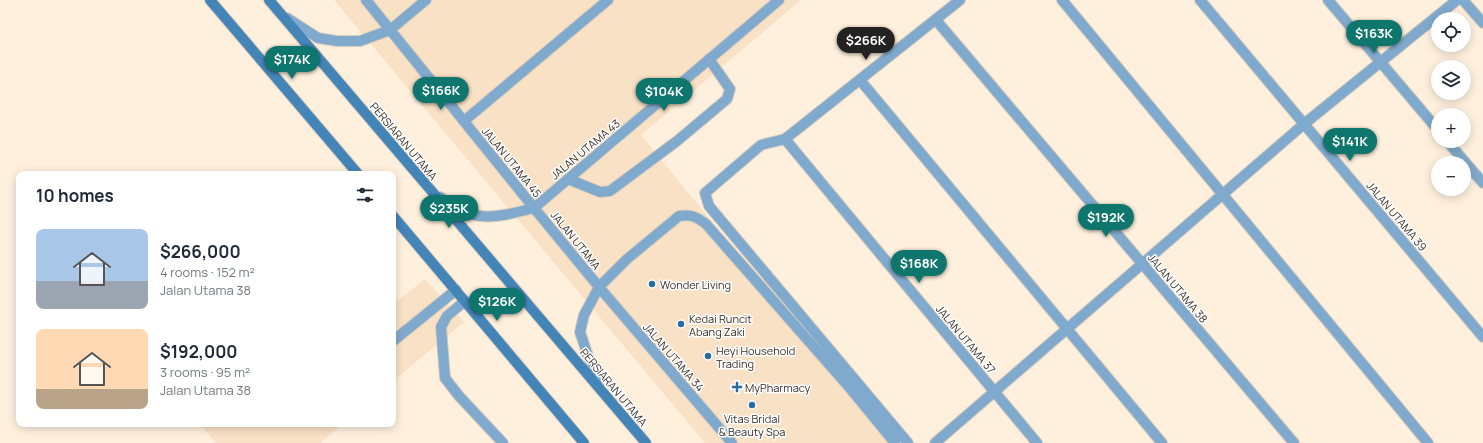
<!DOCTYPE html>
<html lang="en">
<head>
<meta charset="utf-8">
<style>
  :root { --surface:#fff; --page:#f2f2f3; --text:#1f2937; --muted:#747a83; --accent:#0f766e }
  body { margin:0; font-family:Manrope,sans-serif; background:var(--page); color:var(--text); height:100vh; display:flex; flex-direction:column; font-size:15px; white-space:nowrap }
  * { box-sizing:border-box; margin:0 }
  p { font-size:13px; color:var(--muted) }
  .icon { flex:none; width:22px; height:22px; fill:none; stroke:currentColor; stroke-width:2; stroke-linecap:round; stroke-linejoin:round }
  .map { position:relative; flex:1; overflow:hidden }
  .side { position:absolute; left:16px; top:171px; width:380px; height:256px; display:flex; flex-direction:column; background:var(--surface); border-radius:8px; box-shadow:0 2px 10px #0003 }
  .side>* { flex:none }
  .controls { position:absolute; left:1431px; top:12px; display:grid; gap:8px }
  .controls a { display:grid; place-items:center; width:40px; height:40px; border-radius:50%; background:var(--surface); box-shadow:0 2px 10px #0003; font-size:20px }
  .price { position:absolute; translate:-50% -34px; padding:0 9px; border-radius:14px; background:var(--accent); color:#fff; font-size:13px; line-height:26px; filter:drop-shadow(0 1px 2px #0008) }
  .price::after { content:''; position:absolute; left:50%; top:24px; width:12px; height:9px; margin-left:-6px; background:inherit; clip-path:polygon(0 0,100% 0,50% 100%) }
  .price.selected { background:#222; color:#fff }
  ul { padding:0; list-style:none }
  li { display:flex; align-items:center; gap:12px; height:100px; padding:0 20px }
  li span { display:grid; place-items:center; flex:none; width:112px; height:80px; border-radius:8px; color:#555 }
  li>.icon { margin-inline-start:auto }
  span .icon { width:48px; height:48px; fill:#fffc; stroke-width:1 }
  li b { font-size:17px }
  h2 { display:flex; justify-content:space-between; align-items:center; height:48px; padding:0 20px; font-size:17px }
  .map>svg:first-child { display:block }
  .built { fill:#f9e1c5 }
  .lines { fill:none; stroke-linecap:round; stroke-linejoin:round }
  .lane-casing { stroke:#dbcdbd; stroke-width:12 }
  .street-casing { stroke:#dbcdbd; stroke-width:12 }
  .secondary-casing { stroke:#dbcdbd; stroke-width:12 }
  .lane { stroke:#80aacd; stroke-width:10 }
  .street { stroke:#80aacd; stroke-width:10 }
  .secondary { stroke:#4485b8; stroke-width:10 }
  .poi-dot { fill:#266ea2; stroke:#fff; stroke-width:1.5 }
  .labels { text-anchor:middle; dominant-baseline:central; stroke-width:3; stroke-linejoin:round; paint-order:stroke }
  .street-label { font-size:11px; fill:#373027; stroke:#fff }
  .poi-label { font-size:11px; fill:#373027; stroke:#fff; text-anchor:start }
</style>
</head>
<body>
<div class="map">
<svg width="1483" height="443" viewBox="0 0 1483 443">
  <rect width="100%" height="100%" fill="#fff0de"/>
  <path class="built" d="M334,0H801L641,135L893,443H705Z
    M425,279L464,322L393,381V304Z
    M200,424H343L320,443H216Z"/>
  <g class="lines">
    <defs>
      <path id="lane" d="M1062,0L1428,443
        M1328,0L1438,130
        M860,80L1162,443
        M464,121L608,0
        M785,139L761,145L705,193L709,206L908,443
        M1447,141L1483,183
        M568,179L600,192L610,191L677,141L727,99L730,89L709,59
        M534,208L599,287L732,443
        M599,287L627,259L679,216C691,214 697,217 706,224L849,387L895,443
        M465,301L447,316L441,327L445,378L459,396L503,443
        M393,341L456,290
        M935,443L1304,124"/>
      <path id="street" d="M366,0L534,208
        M960,0L785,139L1037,443
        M1200,0L1483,337
        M1463,0L1483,23
        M287,18L318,38L337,41H360L390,30L426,0
        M936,20L1294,443
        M1304,124L1457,0
        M440,197C475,224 494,218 534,208L779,0
        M598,386L580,332L584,315L599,287"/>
      <path id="secondary" d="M210,0L358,174
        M269,0L646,443
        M393,216L584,443"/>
    </defs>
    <use href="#lane" class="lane-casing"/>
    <use href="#street" class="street-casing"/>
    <use href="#secondary" class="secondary-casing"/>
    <use href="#lane" class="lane"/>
    <use href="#street" class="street"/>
    <use href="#secondary" class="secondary"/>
  </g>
  <g class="poi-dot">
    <circle cx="652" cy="284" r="4"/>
    <circle cx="681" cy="324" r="4"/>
    <circle cx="708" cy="356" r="4"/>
    <path d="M735 381h4v4h4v4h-4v4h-4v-4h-4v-4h4z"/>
    <circle cx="752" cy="405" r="4"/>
  </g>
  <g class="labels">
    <g class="street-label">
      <text transform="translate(404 141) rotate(50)">PERSIARAN UTAMA</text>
      <text transform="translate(585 149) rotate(-40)">JALAN UTAMA 43</text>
      <text transform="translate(512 162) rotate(51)">JALAN UTAMA 45</text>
      <text transform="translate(1397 216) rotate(50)">JALAN UTAMA 39</text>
      <text transform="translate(576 240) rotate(51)">JALAN UTAMA</text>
      <text transform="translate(1178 288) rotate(50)">JALAN UTAMA 38</text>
      <text transform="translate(966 339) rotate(50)">JALAN UTAMA 37</text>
      <text transform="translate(674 357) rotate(49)">JALAN UTAMA 34</text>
      <text transform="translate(614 387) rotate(50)">PERSIARAN UTAMA</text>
    </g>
    <g class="poi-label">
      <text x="660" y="284">Wonder Living</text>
      <text x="689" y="318">Kedai Runcit<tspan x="689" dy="13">Abang Zaki</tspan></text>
      <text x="716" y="350">Heyi Household<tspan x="716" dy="13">Trading</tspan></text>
      <text x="745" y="387">MyPharmacy</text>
      <text x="752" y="418" text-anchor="middle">Vitas Bridal<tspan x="752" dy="13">&amp; Beauty Spa</tspan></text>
    </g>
  </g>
</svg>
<div class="controls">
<a><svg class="icon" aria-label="locate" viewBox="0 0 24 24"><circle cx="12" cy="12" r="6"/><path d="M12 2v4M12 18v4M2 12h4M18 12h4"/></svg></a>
<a><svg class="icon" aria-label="layers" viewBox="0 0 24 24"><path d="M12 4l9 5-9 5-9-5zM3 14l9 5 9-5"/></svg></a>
<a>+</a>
<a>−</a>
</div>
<b class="price" style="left:1374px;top:54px">$163K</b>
<b class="price selected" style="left:866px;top:61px">$266K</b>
<b class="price" style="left:292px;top:80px">$174K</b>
<b class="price" style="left:441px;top:111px">$166K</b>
<b class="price" style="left:664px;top:112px">$104K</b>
<b class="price" style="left:1350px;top:162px">$141K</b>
<b class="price" style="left:449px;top:229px">$235K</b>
<b class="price" style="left:1106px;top:238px">$192K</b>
<b class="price" style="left:919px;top:284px">$168K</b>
<b class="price" style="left:497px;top:322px">$126K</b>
<section class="side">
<h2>10 homes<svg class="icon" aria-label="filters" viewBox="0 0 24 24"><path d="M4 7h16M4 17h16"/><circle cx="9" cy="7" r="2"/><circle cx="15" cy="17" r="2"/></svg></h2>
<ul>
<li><span style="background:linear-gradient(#a9c7e8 65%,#9aa5b1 0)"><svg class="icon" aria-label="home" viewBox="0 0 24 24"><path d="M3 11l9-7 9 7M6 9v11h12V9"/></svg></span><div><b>$266,000</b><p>4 rooms · 152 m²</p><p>Jalan Utama 38</p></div></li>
<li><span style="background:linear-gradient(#ffd9b3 75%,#b9a48a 0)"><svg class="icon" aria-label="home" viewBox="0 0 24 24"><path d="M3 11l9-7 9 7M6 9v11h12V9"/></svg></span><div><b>$192,000</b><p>3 rooms · 95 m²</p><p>Jalan Utama 38</p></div></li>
</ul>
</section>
</div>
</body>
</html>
